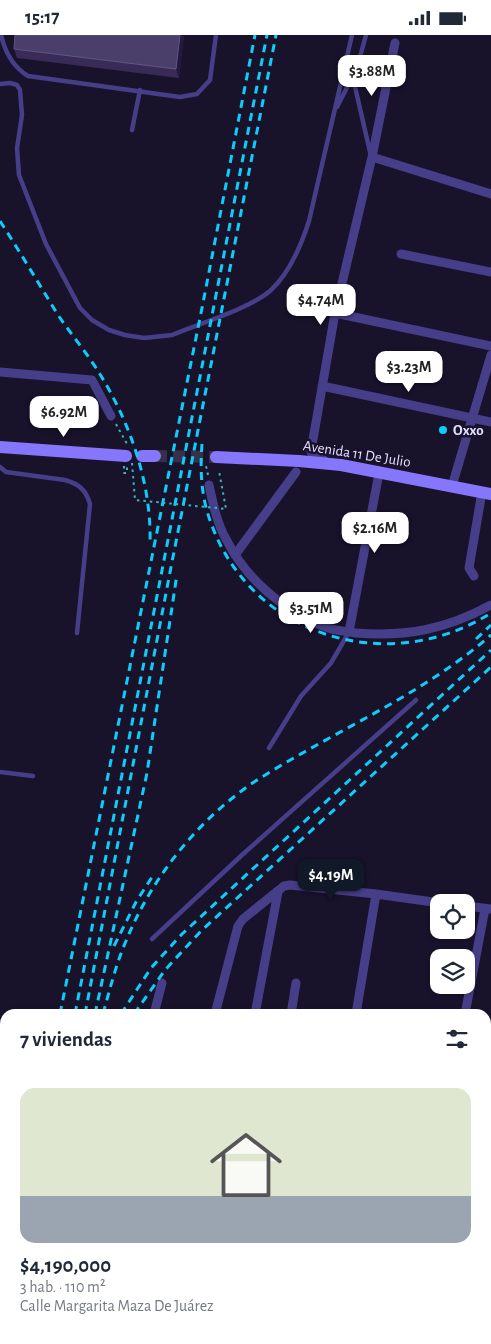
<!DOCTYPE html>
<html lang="es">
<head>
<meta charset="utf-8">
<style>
  :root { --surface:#fff; --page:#f2f2f3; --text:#1f2937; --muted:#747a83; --line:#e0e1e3; --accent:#111827 }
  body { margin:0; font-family:"Alegreya Sans",sans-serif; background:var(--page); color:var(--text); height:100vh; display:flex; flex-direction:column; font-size:19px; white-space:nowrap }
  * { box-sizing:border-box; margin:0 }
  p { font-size:16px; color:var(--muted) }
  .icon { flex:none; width:28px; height:28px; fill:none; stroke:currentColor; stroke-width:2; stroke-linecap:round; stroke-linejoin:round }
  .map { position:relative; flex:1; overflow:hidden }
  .sheet { position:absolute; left:0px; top:974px; width:491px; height:336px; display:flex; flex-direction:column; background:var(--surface); border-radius:15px 15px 0 0; box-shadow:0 1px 4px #0004 }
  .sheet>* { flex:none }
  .tools { position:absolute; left:430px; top:859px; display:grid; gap:10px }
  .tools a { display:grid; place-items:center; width:45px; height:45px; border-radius:10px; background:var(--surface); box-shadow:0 1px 4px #0004; font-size:25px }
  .price { position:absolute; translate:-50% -42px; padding:0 11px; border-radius:10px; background:#fff; color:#222; font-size:16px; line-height:32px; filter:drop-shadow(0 1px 2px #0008) }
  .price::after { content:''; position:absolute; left:50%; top:30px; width:15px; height:11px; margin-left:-8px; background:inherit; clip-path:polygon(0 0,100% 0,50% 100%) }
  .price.current { background:var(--accent); color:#fff }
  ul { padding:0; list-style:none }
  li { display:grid; align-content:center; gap:10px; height:265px; padding:0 20px }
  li+li { border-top:1px solid var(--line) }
  li span { display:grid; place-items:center; height:155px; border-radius:15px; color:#555 }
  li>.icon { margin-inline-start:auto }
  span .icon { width:90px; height:90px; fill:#fffc; stroke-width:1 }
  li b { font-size:21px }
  h2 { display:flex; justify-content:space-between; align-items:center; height:60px; padding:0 20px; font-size:21px }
  .status { display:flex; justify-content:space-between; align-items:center; height:35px; padding:0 25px; background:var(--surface); direction:ltr }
  .status svg { height:14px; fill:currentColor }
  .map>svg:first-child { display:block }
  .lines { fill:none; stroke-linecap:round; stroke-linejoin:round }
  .secondary-tunnel { stroke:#36304b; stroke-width:12; stroke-dasharray:12 6; stroke-linecap:butt }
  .path { stroke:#34b8bb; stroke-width:2; stroke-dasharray:2.5 4; stroke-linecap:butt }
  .lane { stroke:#473e89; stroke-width:4.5 }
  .street { stroke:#473e89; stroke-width:9 }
  .secondary { stroke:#8576fc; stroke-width:12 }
  .rail { stroke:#0dcefa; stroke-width:3; stroke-dasharray:8 6; stroke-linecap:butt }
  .path-bridge { stroke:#34b8bb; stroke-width:2; stroke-dasharray:2.5 4; stroke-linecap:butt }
  .wall { fill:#382b58 }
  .shaded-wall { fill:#23193f }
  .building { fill:#4a3e6a; stroke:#625781 }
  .poi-dot { fill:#0dcefa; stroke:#18122b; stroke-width:2 }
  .labels { text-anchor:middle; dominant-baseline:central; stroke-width:5; stroke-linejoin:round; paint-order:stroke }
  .poi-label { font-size:15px; font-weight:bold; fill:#e3ddfe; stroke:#18122b; text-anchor:start }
  .street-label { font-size:15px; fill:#e3ddfe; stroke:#18122b }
</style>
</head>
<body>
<div class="status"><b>15:17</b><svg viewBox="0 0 49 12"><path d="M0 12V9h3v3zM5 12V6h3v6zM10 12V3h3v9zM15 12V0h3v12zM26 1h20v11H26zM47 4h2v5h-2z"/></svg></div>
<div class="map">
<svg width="491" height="1309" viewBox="0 0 491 1309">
  <rect width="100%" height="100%" fill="#18122b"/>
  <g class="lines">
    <path class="secondary-tunnel" d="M155,421L216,422"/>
    <path class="path" d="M116,389L127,409
      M124,431V438H127V432
      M208,440L206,431H209"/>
    <path class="lane" d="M1,0C5,17 13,32 28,41L180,62L197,59L210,45L216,0
      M353,43L370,117
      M0,49L10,48L17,50L20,55L22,80L17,113L19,140L46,209L80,273L92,285L109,295L125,300L144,303L172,300C200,288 247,275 270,256C290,238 301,211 309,186L352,0
      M337,72L357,33L366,0
      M132,95L140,55
      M0,432L6,437L65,445C79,449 86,455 90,469L77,598
      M269,713L301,661L331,628L349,597
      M0,737L33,741
      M152,904L242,820L416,665"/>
    <path class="street" d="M372,122L491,159
      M401,219L491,237
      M335,278L491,311
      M0,337L92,345L111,381
      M322,351L491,387
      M324,425L312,419L311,416L335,278L372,122L395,8
      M209,450C213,469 217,488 226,504C239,530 257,550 280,567C293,576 307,585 323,591C333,596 345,596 356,598C407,602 447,594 491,570
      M452,451L491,320
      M235,520L296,437
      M474,541L469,533L482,457
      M349,597L379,438
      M466,871L491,874
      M154,979L162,948
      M215,979L238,891L243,884L284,851L290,850L376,859L440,868
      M255,979L278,857
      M291,979L296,948
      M356,979L376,859
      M465,979L485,874
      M486,1042H491
      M486,1195H491
      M58,1309L59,1305
      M134,1309L135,1305
      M192,1309L193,1305
      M294,1309L295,1305
      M402,1309L403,1305"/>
    <path class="secondary" d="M0,412L126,421
      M142,421H155
      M216,422L299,426L341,430L491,459"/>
    <path class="rail" d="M0,186C20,217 39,249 58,280C71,299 86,317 98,336C130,387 152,449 150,510
      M202,409C200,436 201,462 211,488C252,603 390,642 491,578
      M476,604L491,590
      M114,911L136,867L154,839
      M60,979L203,268L255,0
      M75,979L267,0
      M85,979L172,527L276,0
      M95,979L147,738L177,539
      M103,979C110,954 116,929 126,906C152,842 197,786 254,747C332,697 421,661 491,600
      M121,979L151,933L182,899L491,615
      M134,979L165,935L202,895L491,632
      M0,1237L5,1214
      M0,1288L5,1278
      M3,1309L5,1297
      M21,1309L22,1305
      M32,1309L34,1305
      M41,1309L42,1305"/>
    <path class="path-bridge" d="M132,428L135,465L226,474L219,436"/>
  </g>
  <path class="wall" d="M15,0H184L179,43L17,23L14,14Z"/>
  <path class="shaded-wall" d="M180,0H184L179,43L176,34Z"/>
  <path class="building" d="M15,0H180L176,34L14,14Z"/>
  <circle class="poi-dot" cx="443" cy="395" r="5"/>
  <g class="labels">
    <g class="poi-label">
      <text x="453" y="395">Oxxo</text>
    </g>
    <g class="street-label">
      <text transform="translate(357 419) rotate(9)">Avenida 11 De Julio</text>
    </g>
  </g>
</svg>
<div class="tools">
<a><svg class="icon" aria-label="locate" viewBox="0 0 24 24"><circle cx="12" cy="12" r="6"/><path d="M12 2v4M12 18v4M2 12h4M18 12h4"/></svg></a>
<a><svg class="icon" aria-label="layers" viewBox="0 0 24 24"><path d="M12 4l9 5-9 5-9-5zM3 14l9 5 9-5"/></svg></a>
</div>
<b class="price" style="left:372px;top:62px">$3.88M</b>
<b class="price" style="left:321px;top:291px">$4.74M</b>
<b class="price" style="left:409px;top:358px">$3.23M</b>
<b class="price" style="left:64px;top:403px">$6.92M</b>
<b class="price" style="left:375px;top:519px">$2.16M</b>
<b class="price" style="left:311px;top:599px">$3.51M</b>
<b class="price current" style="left:331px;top:866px">$4.19M</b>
<section class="sheet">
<h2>7 viviendas<svg class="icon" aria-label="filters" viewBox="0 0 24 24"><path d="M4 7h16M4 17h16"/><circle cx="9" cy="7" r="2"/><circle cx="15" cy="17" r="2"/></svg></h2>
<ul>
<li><span style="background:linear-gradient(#dfe7d0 70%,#9aa5b1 0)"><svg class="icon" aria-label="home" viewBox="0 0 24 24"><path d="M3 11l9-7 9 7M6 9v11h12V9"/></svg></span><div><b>$4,190,000</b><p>3 hab. · 110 m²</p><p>Calle Margarita Maza De Juárez</p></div></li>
</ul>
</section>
</div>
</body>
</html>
